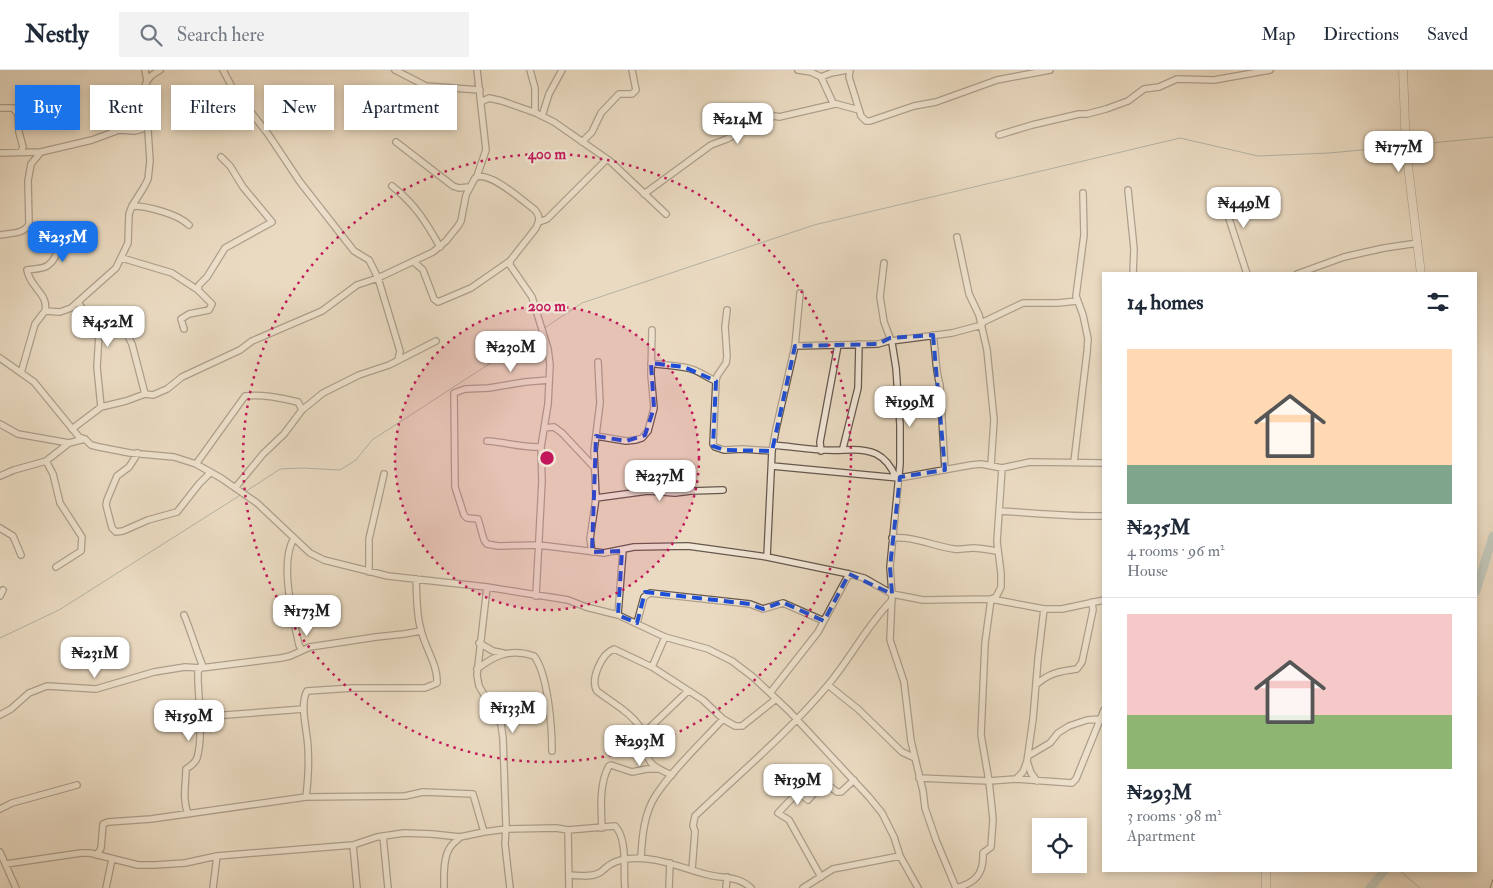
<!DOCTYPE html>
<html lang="en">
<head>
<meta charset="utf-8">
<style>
  :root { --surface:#fff; --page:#f2f2f3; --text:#1f2937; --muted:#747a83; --line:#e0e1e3; --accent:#1a73e8 }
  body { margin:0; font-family:"IM FELL Double Pica",serif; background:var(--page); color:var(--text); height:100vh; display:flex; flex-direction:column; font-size:19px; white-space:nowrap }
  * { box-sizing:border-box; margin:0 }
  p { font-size:16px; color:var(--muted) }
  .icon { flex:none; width:28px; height:28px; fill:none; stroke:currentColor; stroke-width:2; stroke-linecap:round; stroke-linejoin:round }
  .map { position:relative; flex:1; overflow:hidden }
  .side { position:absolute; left:1102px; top:202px; width:375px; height:600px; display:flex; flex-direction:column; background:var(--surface); border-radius:0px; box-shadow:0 2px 8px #0003 }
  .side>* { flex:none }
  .banner { position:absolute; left:15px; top:15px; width:475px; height:45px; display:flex; gap:10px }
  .tools { position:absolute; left:1032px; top:748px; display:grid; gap:10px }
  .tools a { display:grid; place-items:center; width:55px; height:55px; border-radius:0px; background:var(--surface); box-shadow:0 2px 8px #0003; font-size:25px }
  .price { position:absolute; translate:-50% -42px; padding:0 11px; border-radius:10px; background:#fff; color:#222; font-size:16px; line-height:32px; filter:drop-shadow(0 1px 2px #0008) }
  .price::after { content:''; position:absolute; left:50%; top:30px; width:15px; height:11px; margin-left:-8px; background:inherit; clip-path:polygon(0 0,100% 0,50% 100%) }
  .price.current { background:var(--accent); color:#fff }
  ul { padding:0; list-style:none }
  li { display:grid; align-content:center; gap:10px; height:265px; padding:0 25px }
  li+li { border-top:1px solid var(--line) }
  li span { display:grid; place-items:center; height:155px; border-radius:0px; color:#555 }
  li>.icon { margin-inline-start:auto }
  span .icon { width:90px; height:90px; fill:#fffc; stroke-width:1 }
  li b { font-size:21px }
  h2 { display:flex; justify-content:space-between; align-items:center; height:60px; padding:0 25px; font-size:21px }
  .chip { padding:0 18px; border-radius:0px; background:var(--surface); box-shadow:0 2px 8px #0003; font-size:18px; line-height:45px }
  .chip.current { background:var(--accent); color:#fff }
  header { display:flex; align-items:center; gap:30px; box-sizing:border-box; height:70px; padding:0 25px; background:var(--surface); border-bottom:1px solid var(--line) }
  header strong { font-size:24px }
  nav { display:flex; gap:28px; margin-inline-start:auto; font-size:18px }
  .search { width:350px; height:45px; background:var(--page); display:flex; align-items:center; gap:12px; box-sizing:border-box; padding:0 18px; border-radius:0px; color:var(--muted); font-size:19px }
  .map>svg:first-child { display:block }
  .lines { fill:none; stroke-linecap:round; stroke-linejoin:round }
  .stream { stroke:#748180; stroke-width:1 }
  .river { stroke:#9ab9ba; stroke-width:9 }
  .minor-casing { stroke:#66584e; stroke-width:8 }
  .tertiary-casing { stroke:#66584e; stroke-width:9 }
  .minor { stroke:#f1e7d7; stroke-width:5.5 }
  .tertiary { stroke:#f1e7d7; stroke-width:8 }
  .rail { stroke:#3a2d28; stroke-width:1; stroke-dasharray:9 9; stroke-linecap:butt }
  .marked { fill:none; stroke:#1d4ed8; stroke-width:4; stroke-dasharray:10 6; stroke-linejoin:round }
  .ring { fill:none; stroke:#c2185b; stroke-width:2.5; stroke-dasharray:2.5 5 }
  .centre { fill:#c2185b; stroke:#f1e7d7; stroke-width:2.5 }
  .ring-label { font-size:15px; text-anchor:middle; font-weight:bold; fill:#c2185b; stroke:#f1e7d7; stroke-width:4.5; stroke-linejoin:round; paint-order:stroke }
</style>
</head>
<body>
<header>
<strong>Nestly</strong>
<div class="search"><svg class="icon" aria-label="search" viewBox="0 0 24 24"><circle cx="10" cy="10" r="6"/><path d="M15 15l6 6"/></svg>Search here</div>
<nav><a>Map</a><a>Directions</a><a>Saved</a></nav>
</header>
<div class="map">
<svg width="1493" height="818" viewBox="0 0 1493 818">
  <rect width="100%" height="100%" fill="#eadac1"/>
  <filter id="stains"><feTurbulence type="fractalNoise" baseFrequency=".004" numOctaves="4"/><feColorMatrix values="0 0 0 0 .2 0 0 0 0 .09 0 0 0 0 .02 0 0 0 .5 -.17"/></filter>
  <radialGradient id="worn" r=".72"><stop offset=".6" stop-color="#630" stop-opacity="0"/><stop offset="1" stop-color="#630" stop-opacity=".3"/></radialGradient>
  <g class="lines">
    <path class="stream" d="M1410,75L1493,67
      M543,259L582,233L814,155L1180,68L1258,86L1329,83L1404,76
      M245,422L280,399L302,398L340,400L356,390L372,370L540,261
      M0,568L59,540L242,424
      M1400,801L1420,818"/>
    <path class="river" d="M1476,521L1493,466
      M1370,818L1384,801"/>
    <defs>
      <path id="minor" d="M145,0L147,11
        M223,0L233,19L268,64L300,112L354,181L369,190L378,208L400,281L398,290
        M395,0L426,16L480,20
        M477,0L486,80L477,106
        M530,0L535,18V42
        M798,0L811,2L821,7L833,33L859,40
        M850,0L849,7L861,46L866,51H870L914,36L936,32L997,10L1050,0
        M821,7L831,3L847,0
        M481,32L489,28L502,31L536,43L554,52L610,91L666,144
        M0,38H13L18,44L19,62L23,77L21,82
        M542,46L549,24L562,0
        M999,65L1032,55L1079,44H1087L1106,39L1128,31L1144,19L1159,17L1177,9L1214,10L1270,0
        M396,72L453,116L459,118L469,117
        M582,72L592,62L601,43L619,24H632L636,20L632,0
        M0,83L41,82
        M392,116C415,134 426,152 440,177
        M1128,120L1134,179L1133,204
        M1220,121L1247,204
        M644,124L711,75L727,69L758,52L775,46L779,47L835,34
        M132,136C147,136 178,144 189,155
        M539,152L547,149L607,89
        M29,154L30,157C38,162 46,160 55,159L58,162C59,174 59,188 47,196C42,199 33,199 27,200C30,218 49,224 45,241
        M0,165C10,163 25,164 29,154L28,111L31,94L41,82L92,70L119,60L135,61L142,59L148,54
        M957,167L969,224L979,245L987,280L994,350L991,395
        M122,188L172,203L198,220
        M414,192L423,200L434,229L438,232L471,218L510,191
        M884,193L880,227L884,252L892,273L896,298L900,355V394L890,497L892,524L890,570L904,612L911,671L923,721L925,738L936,770L956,818
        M1297,204L1344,187L1384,178L1418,173
        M78,232L99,264L97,297L101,337
        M727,240L725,257L727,286L726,293L717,306L716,311L713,374L715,377L724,380L743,379L772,381
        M118,247L132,274L145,324
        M981,253L1023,233H1058L1077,231
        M184,259L181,249L189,244L209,240L212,234L198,220L199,215L207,207L225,178L272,152L243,117L230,96L221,87
        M933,265C936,282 935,299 940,315L945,400
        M891,271L952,263L982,255
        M859,274L858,318L843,378L844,380C870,378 886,383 896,408
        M795,276L878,274L888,271L890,268
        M0,288L34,312L79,367L85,369L91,375L99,377L130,383L174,387L196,394L221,408L257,433L310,483L324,490L388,506L487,517L568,530L586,537L618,545L665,567L708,579L732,591L753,607L789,641L869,727L882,743L894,767L900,786L918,818
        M651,293C665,296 681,295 694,300C702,303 708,308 716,311
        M21,303L35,254L45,241L60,242L71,238L116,198L128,173L129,144L132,136L144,117L148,109L150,91L145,16C147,8 153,4 160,0
        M549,310L525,312L489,318L465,319L454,323L455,417L464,445L467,448L478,449L484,470L487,474L498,476L539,475L604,483L634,477L688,476L710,479L767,487L849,504L864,508L892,524L923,530L991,529L1044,539H1062L1104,530
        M0,354L18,364L69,373
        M544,358L554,357L562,363L594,397
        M72,359L101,337L126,331L145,324L153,325L167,319L182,307L240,280L252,271L322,241L357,215L378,208L433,182L446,171L458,156L461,151L466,125L475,108C488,99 523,131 535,140C540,146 540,150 536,158L510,191V195L532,227L548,279L550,295L548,334L541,377L542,411L536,526
        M596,366L626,371L636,370L642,368L648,361L654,338L651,305L652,260
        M487,371C505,372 523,378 541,377
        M773,375C797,377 820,382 844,380
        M821,381L820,372L838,275
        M138,383L129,397L117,406L107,430L106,435L112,458L116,462L123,461L148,450L177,442L199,414L210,403
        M46,391L53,404L60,433L82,467L81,481L56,497
        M1074,392L1087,282L1088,269L1083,245L1076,226L1084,165L1083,123
        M196,394L245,326C264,324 280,328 298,332L302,340
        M772,396L899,408L971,395L981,394L1002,398L1030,392L1104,393
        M0,406L14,400L46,391L69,373L85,369
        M235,418L263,384L284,364L302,340L323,323L359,305L389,295L436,271
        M596,428L648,421L675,423L691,421L723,420
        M999,441C1034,443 1068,447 1104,446
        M0,458L13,466L21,485
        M294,468C279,493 293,547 299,575L302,580
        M892,468C914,466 933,476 954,479C960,480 967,478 973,478C981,478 989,480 997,481
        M592,482L590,469L596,428L594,381L600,333L598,292
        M767,487L772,381L776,359L795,276L800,223
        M369,502V469L384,404
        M487,517L477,605L479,616L501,654L503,668L506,755L505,774L510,818
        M0,526L3,520
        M184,545C191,561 195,577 202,594L198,602V611C199,632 203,669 197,688C195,693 191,696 186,699C186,715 182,728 188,744
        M618,545L623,480
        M637,553L644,527L650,523L750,534L763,539L783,533L824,551
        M479,573L493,581L503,583
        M652,597L665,567
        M477,599C495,585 511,578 534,586C548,604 552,657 552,681
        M1037,614C1049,603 1061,601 1077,599L1082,592L1093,540L1092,532
        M828,615L858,639L902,682L915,688
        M770,623L818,562L849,504
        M0,645L11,639L29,623L47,616L96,619L154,602L185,597L201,598L281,588L290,586L310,577L376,567L404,564L421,561
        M199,647L304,639
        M643,664L688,621
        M1028,686L1050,673L1058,663L1069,656L1087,650L1100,649
        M1027,691L1031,703L1037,711
        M672,705C652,697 647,693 644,672C643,666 643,662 640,657C630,642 611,632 597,621C590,610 601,584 614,579L652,597L703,630L723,649L735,656H742L776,629
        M919,708L989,711L1016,709L1072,713L1076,709L1104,640
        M1016,709L1023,702L1027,691L1033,649L1038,589L1044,539
        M306,727C308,711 309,695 308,679C308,663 299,635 307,621L353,618H425L437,613C438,595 425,578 421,560C416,544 417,526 416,509
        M0,739L12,733L77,715
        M602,758C601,739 599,713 609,696L611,695L632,702L647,699H657
        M568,760L569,818
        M383,766L388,818
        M353,775L357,818
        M0,782L16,818
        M97,785L101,778L103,754L108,752L151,749L306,727L405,726L423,722L473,724L484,762
        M641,788C642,767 644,743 656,725C674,698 701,673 723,649
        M6,794L81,783H90L138,795H155L185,793L217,786L353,775L377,767L404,763L432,764L460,767L484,762L506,759L556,758L568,760L615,756C628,769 623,801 625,818
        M692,800L695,761L693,756L695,746C740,703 788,663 828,615C851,588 867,555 892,530
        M569,805C578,805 590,808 599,803C603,801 605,798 608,796C613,792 620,790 626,789C654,785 678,797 705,804C722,809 737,805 751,818
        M821,807L789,750L778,743L798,722L808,730L824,712L837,722H841L854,710
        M106,818L112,789
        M213,818L217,786
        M444,818C444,806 443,786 451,776C453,773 458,770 460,767
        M669,818L670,793
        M726,818L727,807
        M803,818L833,799L900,786
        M956,818C975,813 984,804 983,783L991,777L993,749L989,711L981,665L985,573L991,529L996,527L1001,517V503L997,472L1002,398"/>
      <path id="tertiary" d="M1403,0L1406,79L1421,204
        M1266,818V801"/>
    </defs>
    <use href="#minor" class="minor-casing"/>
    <use href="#tertiary" class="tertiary-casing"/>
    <use href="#minor" class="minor"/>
    <use href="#tertiary" class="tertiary"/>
    <path class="rail" d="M1490,818L1493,809"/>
  </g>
  <path d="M0 0H1493V818H0ZM933,265L945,400L900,407L890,497L892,524L849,504L824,551L782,532L763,539L750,534L645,522L637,553L618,545L622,481L592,482L596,366L626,371L645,365L654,338L651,293L684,297L716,311L713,376L724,380L772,381L795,276L878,274L890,268Z" fill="#eadac1" fill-opacity=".55" fill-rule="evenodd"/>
  <path class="marked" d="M933,265L945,400L900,407L890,497L892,524L849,504L824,551L782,532L763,539L750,534L645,522L637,553L618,545L622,481L592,482L596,366L626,371L645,365L654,338L651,293L684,297L716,311L713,376L724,380L772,381L795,276L878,274L890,268Z"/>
  <circle cx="547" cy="388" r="152" fill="#c2185b" fill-opacity=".12"/>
  <g class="ring">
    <circle cx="547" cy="388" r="152"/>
    <circle cx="547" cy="388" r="304"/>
  </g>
  <circle cx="547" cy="388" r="8" class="centre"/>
  <g class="ring-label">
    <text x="547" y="89">400 m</text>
    <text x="547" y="241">200 m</text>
  </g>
  <rect width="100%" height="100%" filter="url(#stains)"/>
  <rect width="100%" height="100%" fill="url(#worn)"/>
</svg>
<div class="tools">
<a><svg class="icon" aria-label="locate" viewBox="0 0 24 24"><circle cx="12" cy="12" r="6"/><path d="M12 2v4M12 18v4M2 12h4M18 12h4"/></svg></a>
</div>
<b class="price" style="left:738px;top:75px">₦214M</b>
<b class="price" style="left:1399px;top:103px">₦177M</b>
<b class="price" style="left:1244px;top:159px">₦449M</b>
<b class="price current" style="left:63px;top:193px">₦235M</b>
<b class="price" style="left:108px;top:278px">₦452M</b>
<b class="price" style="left:511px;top:303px">₦230M</b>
<b class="price" style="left:910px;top:358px">₦199M</b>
<b class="price" style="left:660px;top:432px">₦237M</b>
<b class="price" style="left:307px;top:567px">₦173M</b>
<b class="price" style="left:95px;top:609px">₦231M</b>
<b class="price" style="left:513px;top:664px">₦133M</b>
<b class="price" style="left:189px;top:672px">₦159M</b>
<b class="price" style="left:640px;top:697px">₦293M</b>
<b class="price" style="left:798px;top:736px">₦139M</b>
<div class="banner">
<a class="chip current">Buy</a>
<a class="chip">Rent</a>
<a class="chip">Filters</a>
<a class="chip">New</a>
<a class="chip">Apartment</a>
</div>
<section class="side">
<h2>14 homes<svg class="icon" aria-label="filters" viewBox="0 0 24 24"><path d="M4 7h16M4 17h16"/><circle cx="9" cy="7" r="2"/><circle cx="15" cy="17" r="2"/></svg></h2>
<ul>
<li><span style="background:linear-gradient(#ffd9b3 75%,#7fa58c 0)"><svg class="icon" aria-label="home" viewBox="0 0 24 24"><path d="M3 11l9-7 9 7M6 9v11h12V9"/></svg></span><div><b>₦235M</b><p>4 rooms · 96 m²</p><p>House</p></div></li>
<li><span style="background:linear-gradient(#f6c9c9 65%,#8fb573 0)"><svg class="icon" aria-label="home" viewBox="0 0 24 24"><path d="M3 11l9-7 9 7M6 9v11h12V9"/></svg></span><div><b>₦293M</b><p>3 rooms · 98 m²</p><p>Apartment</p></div></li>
</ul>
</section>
</div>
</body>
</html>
